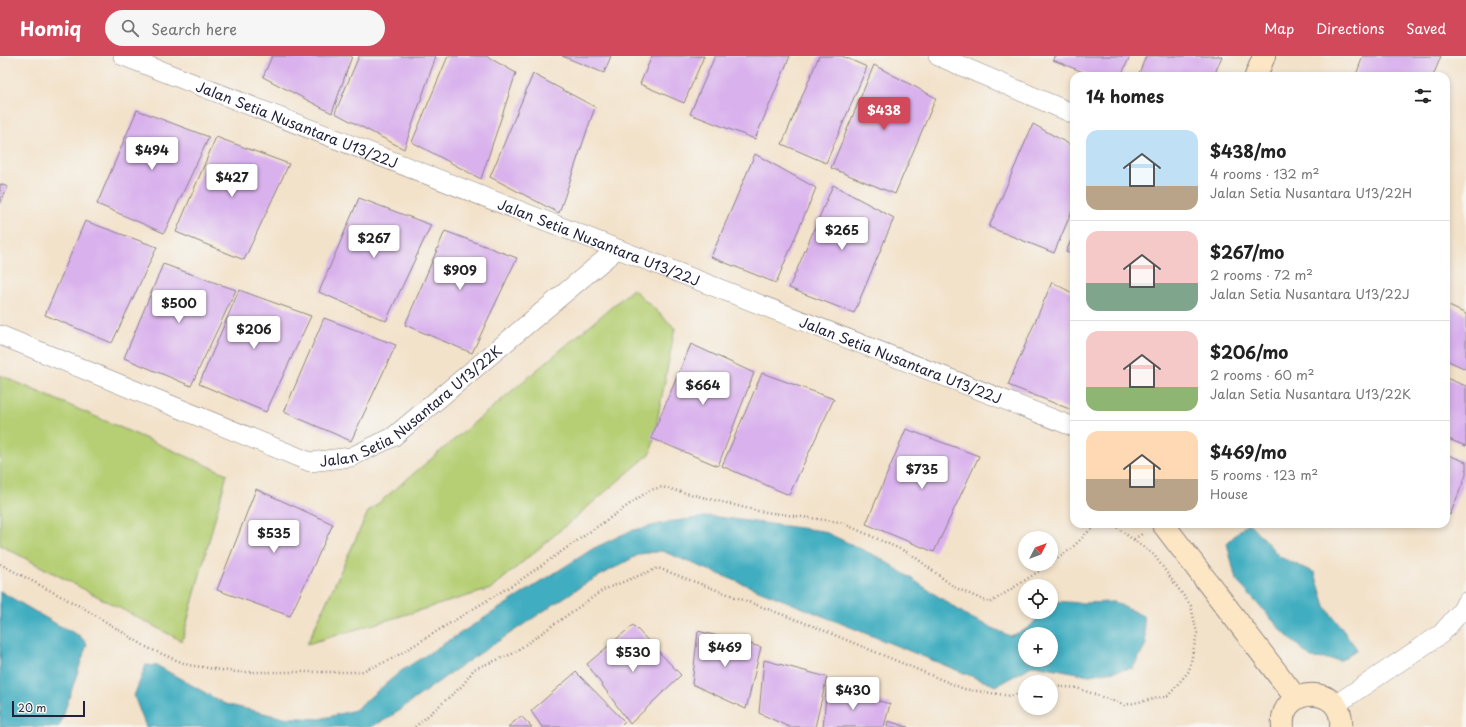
<!DOCTYPE html>
<html lang="en">
<head>
<meta charset="utf-8">
<style>
  :root { --surface:#fff; --page:#f6f6f6; --text:#222; --muted:#767676; --line:#e0e0e0; --accent:#d1495b }
  body { margin:0; font-family:"Playpen Sans",sans-serif; background:var(--page); color:var(--text); height:100vh; display:flex; flex-direction:column; font-size:15px; white-space:nowrap }
  * { box-sizing:border-box; margin:0 }
  p { font-size:13px; color:var(--muted) }
  .icon { flex:none; width:22px; height:22px; fill:none; stroke:currentColor; stroke-width:2; stroke-linecap:round; stroke-linejoin:round }
  .map { position:relative; flex:1; overflow:hidden }
  .details { position:absolute; left:1070px; top:16px; width:380px; height:456px; display:flex; flex-direction:column; background:var(--surface); border-radius:12px; box-shadow:0 2px 6px #0003 }
  .details>* { flex:none }
  .needle { width:26px; rotate:48deg }
  .tools { position:absolute; left:1018px; top:475px; display:grid; gap:8px }
  .tools a { display:grid; place-items:center; width:40px; height:40px; border-radius:50%; background:var(--surface); box-shadow:0 2px 6px #0003; font-size:20px }
  .scale { position:absolute; left:12px; bottom:10px; width:73px; box-sizing:border-box; padding-left:4px; border:2px solid #22223b; border-top:0; font-size:11px; line-height:14px; white-space:nowrap; color:#22223b; -webkit-text-stroke:3px #f6f6f2; paint-order:stroke }
  .price { position:absolute; translate:-50% -34px; padding:0 9px; border-radius:4px; background:#fff; color:#222; font-size:13px; line-height:26px; filter:drop-shadow(0 1px 2px #0008) }
  .price::after { content:''; position:absolute; left:50%; top:24px; width:12px; height:9px; margin-left:-6px; background:inherit; clip-path:polygon(0 0,100% 0,50% 100%) }
  .price.active { background:var(--accent); color:#fff }
  ul { padding:0; list-style:none }
  li { display:flex; align-items:center; gap:12px; height:100px; padding:0 16px }
  li+li { border-top:1px solid var(--line) }
  li span { display:grid; place-items:center; flex:none; width:112px; height:80px; border-radius:12px; color:#555 }
  li>.icon { margin-inline-start:auto }
  span .icon { width:48px; height:48px; fill:#fffc; stroke-width:1 }
  li b { font-size:17px }
  h2 { display:flex; justify-content:space-between; align-items:center; height:48px; padding:0 16px; font-size:17px }
  header { display:flex; align-items:center; gap:24px; box-sizing:border-box; height:56px; padding:0 20px; background:var(--accent); color:#fff }
  header strong { font-size:19px }
  nav { display:flex; gap:22px; margin-inline-start:auto; font-size:14px }
  .search { width:280px; height:36px; background:var(--page); display:flex; align-items:center; gap:10px; box-sizing:border-box; padding:0 14px; border-radius:22px; color:var(--muted); font-size:15px }
  .map>svg:first-child { display:block }
  .green { fill:#b6cf74; stroke:#6c7858 }
  .water { fill:#41adc0; stroke:#32687e; fill-rule:evenodd }
  .building { fill:#d9b1ed }
  .lines { fill:none; stroke-linecap:round; stroke-linejoin:round }
  .street-casing { stroke:#8a8282; stroke-width:20 }
  .secondary-casing { stroke:#8a8282; stroke-width:24 }
  .path { stroke:#8a8282; stroke-width:2.5; stroke-dasharray:1 3; stroke-linecap:butt }
  .street { stroke:#fff; stroke-width:19 }
  .secondary { stroke:#fce6c4; stroke-width:22 }
  .labels { text-anchor:middle; dominant-baseline:central; stroke-width:3; stroke-linejoin:round; paint-order:stroke }
  .street-label { font-size:14px; fill:#22223b; stroke:#f6f6f2 }
</style>
</head>
<body>
<header>
<strong>Homiq</strong>
<div class="search"><svg class="icon" aria-label="search" viewBox="0 0 24 24"><circle cx="10" cy="10" r="6"/><path d="M15 15l6 6"/></svg>Search here</div>
<nav><a>Map</a><a>Directions</a><a>Saved</a></nav>
</header>
<div class="map">
<svg width="1466" height="671" viewBox="0 0 1466 671">
  <rect width="100%" height="100%" fill="#f6f6f2"/>
  <filter id="ink" filterUnits="userSpaceOnUse"><feTurbulence type="fractalNoise" baseFrequency=".025" numOctaves="2"/><feDisplacementMap in="SourceGraphic" scale="8" xChannelSelector="R" yChannelSelector="G"/><feConvolveMatrix kernelMatrix="1 2 1 2 8 2 1 2 1" color-interpolation-filters="sRGB"/></filter>
  <filter id="wash" filterUnits="userSpaceOnUse"><feTurbulence type="fractalNoise" baseFrequency=".012" numOctaves="4" result="noise"/><feDisplacementMap in="SourceGraphic" scale="16" xChannelSelector="R" yChannelSelector="G"/><feGaussianBlur stdDeviation="0.9" result="paint"/><feColorMatrix in="noise" values="0 0 0 0 0 0 0 0 0 0 0 0 0 0 0 0 0 1.4 0 .05"/><feComposite in="paint" operator="in"/></filter>
  <g filter="url(#wash)">
    <rect width="100%" height="100%" fill="#f3e2ca"/>
    <path class="green" d="M633,233L675,272L651,397L491,533L307,588L368,456Z
      M0,319L227,418L182,585L0,489Z"/>
    <path class="water" d="M710,460L823,475L882,503L969,561L1010,580C1022,576 1036,570 1039,556H1051V545L1083,547L1114,546L1143,560L1146,588L1133,612L1089,619L1034,609L996,630L662,495L640,498L583,529L452,616L387,663L370,671H146L134,640L146,609L158,610L225,648L280,661L320,663L355,654L401,615L594,492L630,475L669,466ZM1025,578H1051V604H1025Z
      M1246,468H1250L1280,501L1315,517L1325,550L1357,593L1341,604L1311,602L1283,576L1236,524L1227,487Z
      M0,535L58,569L80,580L87,588L60,669L58,671H0Z"/>
    <g id="blocks">
      <path class="building" d="M272,0H352L332,57L263,21Z
        M359,0H436L404,93L335,57Z
        M448,0H486L516,17L481,123L412,86Z
        M562,0H611L604,17Z
        M652,0H704L684,47L640,28Z
        M715,0H790L755,83L690,58Z
        M819,0H842L867,11L826,107L782,88Z
        M1054,0H1130L1121,20H1093L1053,4Z
        M1146,0H1222L1214,20H1138Z
        M1363,0H1441L1433,20H1358L1356,19Z
        M874,9L936,42L895,138L831,112Z
        M533,18L595,51L559,157L490,121Z
        M137,54L209,81L164,177L97,148Z
        M1033,68L1074,91V150L1054,197L989,171Z
        M216,81L289,108L244,204L176,176Z
        M755,98L816,132L776,227L711,201Z
        M0,128L8,131L0,148Z
        M833,129L894,162L854,257L789,232Z
        M359,142L431,169L386,265L319,236Z
        M85,165L157,191L112,287L45,259Z
        M445,175L517,202L472,297L405,269Z
        M1074,177V199L1066,196Z
        M163,208L236,234L191,330L124,302Z
        M1052,226L1074,238V350L1072,354L1008,329Z
        M239,234L311,260L266,356L199,328Z
        M1449,250L1466,258V313L1446,304V257Z
        M324,262L396,289L351,385L284,356Z
        M691,288L754,317L718,410L651,382Z
        M762,317L834,343L789,439L722,410Z
        M1446,322L1466,330V390L1446,382Z
        M906,373L979,400L934,496L866,468Z
        M1446,398L1466,406V419L1450,459L1446,457Z
        M256,433L333,468L290,560L217,534Z
        M633,569L681,619L630,668L587,608Z
        M698,575L761,591L746,653L692,628Z
        M764,604L827,621L815,671H789L759,657Z
        M576,616L625,666L620,671H542L531,655Z
        M827,631L890,648L884,671H823Z
        M521,660L532,671H508Z
        M888,665L908,671H887Z"/>
    </g>
  </g>
  <g filter="url(#ink)">
    <use href="#blocks" fill-opacity="0" stroke="#8a8282" stroke-width="1"/>
    <g class="lines">
      <defs>
        <g id="street">
          <path id="s1" d="M123,0L1074,371"/>
          <path d="M938,0L1074,58"/>
          <path id="s2" d="M0,279L310,406L351,401L393,381L617,193"/>
          <path d="M1335,649L1441,578L1462,554L1466,546"/>
        </g>
        <path id="secondary" d="M1256,20L1264,0
          M1163,468L1296,642
          M1283,671C1278,629 1345,627 1341,671"/>
      </defs>
      <use href="#street" class="street-casing"/>
      <use href="#secondary" class="secondary-casing"/>
      <path class="path" d="M1134,483L1142,478
        M1051,507L1071,493L1094,470L1104,468
        M0,508L85,553L148,592L188,609L235,616H360L390,604L522,523L650,434L662,431L758,455L840,466L911,498L954,531L990,547L1050,508
        M1051,630L1077,632L1124,649L1168,640L1189,615L1197,577L1191,550L1154,499L1112,468
        M415,671L463,629L474,613L512,598L603,534L658,512L813,570L964,633L1011,640L1025,636"/>
      <use href="#street" class="street"/>
      <use href="#secondary" class="secondary"/>
    </g>
  </g>
  <g class="labels">
    <g class="street-label">
      <text stroke="none"><textPath href="#s1" startOffset="187">Jalan Setia Nusantara U13/22J</textPath></text>
      <text stroke="none"><textPath href="#s1" startOffset="511">Jalan Setia Nusantara U13/22J</textPath></text>
      <text stroke="none"><textPath href="#s1" startOffset="835">Jalan Setia Nusantara U13/22J</textPath></text>
      <text stroke="none"><textPath href="#s2" startOffset="453">Jalan Setia Nusantara U13/22K</textPath></text>
    </g>
  </g>
</svg>
<div class="tools">
<a><svg class="needle" viewBox="-14 -14 28 28"><path d="M0-13l5 13h-10z" fill="#e53935"/><path d="M0 13l5-13h-10z" fill="#767676"/></svg></a>
<a><svg class="icon" aria-label="locate" viewBox="0 0 24 24"><circle cx="12" cy="12" r="6"/><path d="M12 2v4M12 18v4M2 12h4M18 12h4"/></svg></a>
<a>+</a>
<a>−</a>
</div>
<div class="scale">20 m</div>
<b class="price active" style="left:884px;top:75px">$438</b>
<b class="price" style="left:152px;top:115px">$494</b>
<b class="price" style="left:232px;top:142px">$427</b>
<b class="price" style="left:842px;top:195px">$265</b>
<b class="price" style="left:374px;top:203px">$267</b>
<b class="price" style="left:460px;top:235px">$909</b>
<b class="price" style="left:179px;top:268px">$500</b>
<b class="price" style="left:254px;top:294px">$206</b>
<b class="price" style="left:703px;top:350px">$664</b>
<b class="price" style="left:922px;top:434px">$735</b>
<b class="price" style="left:274px;top:498px">$535</b>
<b class="price" style="left:725px;top:612px">$469</b>
<b class="price" style="left:633px;top:617px">$530</b>
<b class="price" style="left:853px;top:655px">$430</b>
<section class="details">
<h2>14 homes<svg class="icon" aria-label="filters" viewBox="0 0 24 24"><path d="M4 7h16M4 17h16"/><circle cx="9" cy="7" r="2"/><circle cx="15" cy="17" r="2"/></svg></h2>
<ul>
<li><span style="background:linear-gradient(#bfe0f5 70%,#b9a48a 0)"><svg class="icon" aria-label="home" viewBox="0 0 24 24"><path d="M3 11l9-7 9 7M6 9v11h12V9"/></svg></span><div><b>$438/mo</b><p>4 rooms · 132 m²</p><p>Jalan Setia Nusantara U13/22H</p></div></li>
<li><span style="background:linear-gradient(#f6c9c9 65%,#7fa58c 0)"><svg class="icon" aria-label="home" viewBox="0 0 24 24"><path d="M3 11l9-7 9 7M6 9v11h12V9"/></svg></span><div><b>$267/mo</b><p>2 rooms · 72 m²</p><p>Jalan Setia Nusantara U13/22J</p></div></li>
<li><span style="background:linear-gradient(#f6c9c9 70%,#8fb573 0)"><svg class="icon" aria-label="home" viewBox="0 0 24 24"><path d="M3 11l9-7 9 7M6 9v11h12V9"/></svg></span><div><b>$206/mo</b><p>2 rooms · 60 m²</p><p>Jalan Setia Nusantara U13/22K</p></div></li>
<li><span style="background:linear-gradient(#ffd9b3 60%,#b9a48a 0)"><svg class="icon" aria-label="home" viewBox="0 0 24 24"><path d="M3 11l9-7 9 7M6 9v11h12V9"/></svg></span><div><b>$469/mo</b><p>5 rooms · 123 m²</p><p>House</p></div></li>
</ul>
</section>
</div>
</body>
</html>
